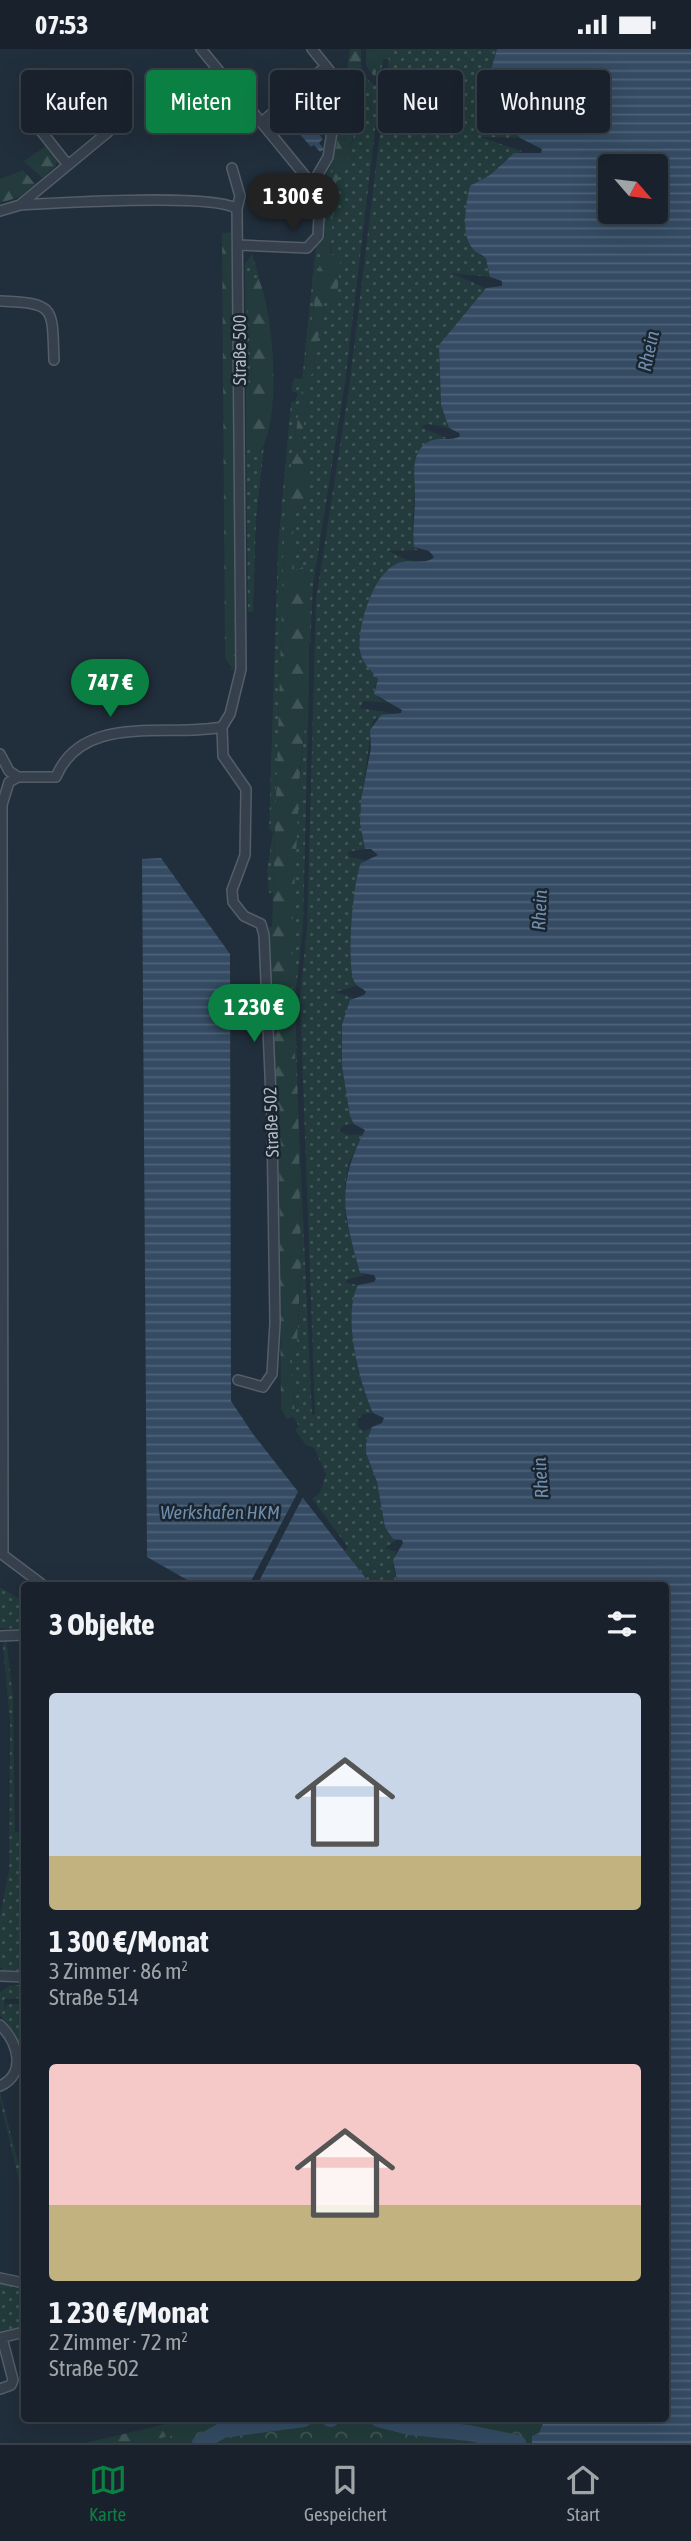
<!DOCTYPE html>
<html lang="de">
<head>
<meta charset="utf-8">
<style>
  :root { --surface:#19222c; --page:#262f38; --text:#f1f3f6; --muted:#9fa4a9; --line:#373f48; --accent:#0b8043 }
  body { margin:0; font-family:"Asap Condensed",sans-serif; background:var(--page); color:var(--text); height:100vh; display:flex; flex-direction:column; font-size:26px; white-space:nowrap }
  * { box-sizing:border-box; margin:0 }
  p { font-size:23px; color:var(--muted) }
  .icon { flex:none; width:38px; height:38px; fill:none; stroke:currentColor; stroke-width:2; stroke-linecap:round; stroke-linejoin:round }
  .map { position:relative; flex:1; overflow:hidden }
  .details { position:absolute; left:21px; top:1533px; width:648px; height:840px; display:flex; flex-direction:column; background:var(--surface); border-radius:7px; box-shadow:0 7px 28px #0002,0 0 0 2px var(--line) }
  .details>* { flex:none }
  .hud { position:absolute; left:21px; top:21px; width:649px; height:63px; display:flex; gap:14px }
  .needle { width:46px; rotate:118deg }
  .controls { position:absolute; left:598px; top:105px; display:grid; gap:14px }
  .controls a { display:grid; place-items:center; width:70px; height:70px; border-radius:7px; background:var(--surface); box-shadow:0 7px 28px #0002,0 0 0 2px var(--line); font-size:35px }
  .price { position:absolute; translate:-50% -60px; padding:0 16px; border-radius:24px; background:var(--accent); color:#fff; font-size:23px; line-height:46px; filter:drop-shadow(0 2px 4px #0008) }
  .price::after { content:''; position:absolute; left:50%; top:42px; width:21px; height:16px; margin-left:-10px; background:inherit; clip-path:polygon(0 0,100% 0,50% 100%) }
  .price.on { background:#222; color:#fff }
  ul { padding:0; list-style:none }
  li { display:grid; align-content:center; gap:14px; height:371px; padding:0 28px }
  li span { display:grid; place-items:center; height:217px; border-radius:7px; color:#555 }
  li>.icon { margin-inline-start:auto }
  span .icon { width:126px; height:126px; fill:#fffc; stroke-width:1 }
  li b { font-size:30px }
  h2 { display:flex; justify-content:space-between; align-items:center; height:84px; padding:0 28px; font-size:30px }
  .chip { padding:0 24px; border-radius:7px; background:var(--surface); box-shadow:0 7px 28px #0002,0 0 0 2px var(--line); font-size:24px; line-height:63px }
  .chip.on { background:var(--accent); color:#fff }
  .status { display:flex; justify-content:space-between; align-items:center; height:49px; padding:0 35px; background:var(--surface); direction:ltr }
  .status svg { height:19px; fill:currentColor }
  .tab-bar { display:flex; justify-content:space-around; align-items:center; height:98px; border-top:2px solid var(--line); background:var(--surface); font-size:19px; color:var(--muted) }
  .tab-bar a { display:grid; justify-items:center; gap:4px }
  .tab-bar .on { color:var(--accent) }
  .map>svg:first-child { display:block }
  .grass { fill:url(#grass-dots) }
  .forest { fill:url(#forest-firs) }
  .park { fill:url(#park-crowns) }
  .water { fill:url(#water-rules); fill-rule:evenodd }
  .pier { fill:#212e3b }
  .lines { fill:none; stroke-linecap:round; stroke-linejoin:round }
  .river { stroke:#344b63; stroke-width:16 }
  .minor-casing { stroke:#535e69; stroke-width:12 }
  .minor { stroke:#35404c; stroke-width:9 }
  .labels { text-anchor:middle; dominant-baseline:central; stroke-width:5; stroke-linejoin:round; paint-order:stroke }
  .street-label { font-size:18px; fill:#b0bbc7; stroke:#1a2530 }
  .water-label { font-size:19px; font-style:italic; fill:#708eac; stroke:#1a2530 }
</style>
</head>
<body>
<div class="status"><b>07:53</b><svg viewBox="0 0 49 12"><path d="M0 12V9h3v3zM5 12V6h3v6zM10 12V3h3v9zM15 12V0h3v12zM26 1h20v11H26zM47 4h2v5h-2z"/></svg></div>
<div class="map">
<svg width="691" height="2394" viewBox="0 0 691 2394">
  <defs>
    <pattern id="grass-dots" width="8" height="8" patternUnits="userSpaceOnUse" patternTransform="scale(1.75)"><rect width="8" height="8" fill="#233b3c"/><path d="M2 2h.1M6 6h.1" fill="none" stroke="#405557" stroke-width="1.8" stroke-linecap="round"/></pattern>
    <pattern id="forest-firs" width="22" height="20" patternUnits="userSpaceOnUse" patternTransform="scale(1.75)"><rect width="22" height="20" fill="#233b3c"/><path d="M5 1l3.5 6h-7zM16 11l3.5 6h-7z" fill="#405557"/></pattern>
    <pattern id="park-crowns" width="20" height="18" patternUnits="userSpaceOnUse" patternTransform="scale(1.75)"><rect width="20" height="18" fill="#233b3c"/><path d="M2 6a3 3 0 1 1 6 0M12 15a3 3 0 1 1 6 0" fill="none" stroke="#405557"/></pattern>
    <pattern id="water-rules" width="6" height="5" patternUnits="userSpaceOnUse" patternTransform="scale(1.75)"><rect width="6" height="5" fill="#344b63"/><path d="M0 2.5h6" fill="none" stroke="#4f6378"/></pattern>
  </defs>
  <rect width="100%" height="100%" fill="#212e3b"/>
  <path class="grass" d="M350,0L285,461L273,844H269L267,821L273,783L269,780L278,497L291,353L295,352L298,344L291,342L294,329L302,330L316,197L322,185L325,157L322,134L332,114Z
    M388,0H497L486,38L493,61L520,89L480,88L522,102L506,110L490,126L470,137L465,165L468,190L486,210L490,228L451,224L486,239L439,296L441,356L449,379L428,375L421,378L447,389L427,394C417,429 410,461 414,498L418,501L388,502L408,511H418L402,513L368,552L364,569L361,602L378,630L374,639L378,649L388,654L363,652L360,659L395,665L376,669L372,674L360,762L365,800L347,803L350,808L365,811L361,814C356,839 342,916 357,937L335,943L354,949L350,951L345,1029L354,1075L344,1076L338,1082L349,1086L363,1085L348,1116L345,1138L346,1170L360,1224L365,1226L346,1231V1234L358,1236C343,1267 358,1334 373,1364L363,1365L357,1371L358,1378L364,1382L372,1378L366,1394V1404L377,1433L385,1478L397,1491L385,1499L396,1503L393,1517L398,1536H371L344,1502L348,1498L312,1450L320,1443L326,1425L314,1399L306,1396L295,1381L299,1377L293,1368C299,1358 288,1326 290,1311C291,1303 297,1298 297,1291C304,1214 299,1136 298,1059L312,1366L315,1365L300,949L307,879L316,550L349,339L389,10H384L379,27H374Z
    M368,31L378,38L379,48L345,334L313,536L310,600L308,574L294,523L293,457L303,458L309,408H298L325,248L336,254C331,216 328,178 335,140C338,120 353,104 354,83L361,82Z
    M252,205L260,231L246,232L252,329L250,341L246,345L245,215Z
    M246,396L260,404L264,398L256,470L253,563H248Z
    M309,636L303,879L295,949L298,1051C282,915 295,772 309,636Z
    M0,1538L24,1553V1580L0,1579Z
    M6,1590L13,1647L15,1783L24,1784V1924L6,1922L0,1918V1866L9,1821L10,1673L3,1597Z
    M10,1936H24V1949L4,1950L5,1962L7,1955H24V1974L20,1975L24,1987V2012L18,1991L0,1966V1943Z
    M0,2043L24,2137V2153L0,2051Z
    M0,2233L24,2238V2278L0,2284Z"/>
  <path class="forest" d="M350,0H361V17L368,31L361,83H354L346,116L335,136L330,205L341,208L336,255L325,249L298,408H310L309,443L303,458L293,457L294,522L303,518L309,526V636L300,723L293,868V980L298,1051L301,1213L297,1294L290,1311L295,1364V1367L287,1370L281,1360L279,1095L269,878H272L285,461Z
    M366,0H388L374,27L366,17Z
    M46,97L57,111L56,117L42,129L24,112Z
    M23,121L35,135L19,148L0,154V130Z
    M233,183L235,620L229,622L232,619L225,609L222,184Z
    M258,229C274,260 284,385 255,408L251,407V399L246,396V345L250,341L252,329L246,231Z
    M187,2370H266L195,2394H85Z
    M401,2370H545L539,2384L532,2387Z"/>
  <path class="park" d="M254,2370H458L512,2375L534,2370L532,2394H135Z"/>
  <path class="water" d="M497,0H691V2394H532V2387L539,2384L545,2370H665V1536H398L393,1511L403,1494L402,1491L393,1490L385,1478L377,1433L366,1404V1394L372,1378L382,1374L384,1369L373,1364C359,1333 342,1267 358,1236L374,1233L376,1230L374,1226L360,1224C344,1165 335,1138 365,1081L354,1075L350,1067L342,1017V976L350,951L364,946L366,943C362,938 356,938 354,932C346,914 353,832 361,814L378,806L371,800H365L360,774L361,751L371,699L370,681L381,666L401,664L402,661L374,645L378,630C371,621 362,614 360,602C357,577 373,524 398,514C409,510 427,516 434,508L429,502L414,498C412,481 415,466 415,448C416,430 408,405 428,393C439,387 451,393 460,387L459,384L449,379L441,356L439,296L486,239L502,237V232L490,228L486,210C482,204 477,205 473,200C460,185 466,154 470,137L490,126L514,104H541L542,100L520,89L493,61L486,38ZM656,117V163H611V117Z
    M303,67L323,90L319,94L324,100L320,103L314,96L311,98L292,76Z
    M161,809L230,905L231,1352L253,1385L371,1536H196L147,1508L142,810Z"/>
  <path class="pier" d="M299,1441L304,1446L257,1536H249Z"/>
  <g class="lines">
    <path class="river" d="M330,2370H331
      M378,2370L409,2378L469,2384L518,2394
      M200,2394L223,2381L304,2370"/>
    <defs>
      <path id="minor" d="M201,0L320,145L318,187L307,199L239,196
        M312,0L338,32L339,38L328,108L313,134
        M53,25C40,36 26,45 26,63L68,116
        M262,73L326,17
        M232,119L240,147L237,160
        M21,155L108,83
        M0,162L20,156C56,154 215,144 237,160L241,620L230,665L222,678
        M0,252C56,254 52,258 54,311
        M222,678L223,707L246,740L245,806L232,841L233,853L244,867L261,875L264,886L272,1072L275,1274L272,1325L263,1338L238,1331
        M0,705L9,722L18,728
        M18,728L9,733L2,756L3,1506L43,1536
        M18,728H56C83,663 167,689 222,678
        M0,1587L24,1586
        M0,1927L24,1928
        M0,1976C18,1993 27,2025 0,2037
        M0,2229L24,2234
        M0,2289L24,2283
        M0,2340L11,2336L13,2331L2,2289"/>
    </defs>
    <use href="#minor" class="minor-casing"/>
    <use href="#minor" class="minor"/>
  </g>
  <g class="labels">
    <g class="street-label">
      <text transform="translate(239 301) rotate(-90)">Straße 500</text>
      <text transform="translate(271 1073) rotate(-92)">Straße 502</text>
    </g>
    <g class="water-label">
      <text transform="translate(648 302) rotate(-78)">Rhein</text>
      <text transform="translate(539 861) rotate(-87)">Rhein</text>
      <text transform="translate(540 1429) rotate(-94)">Rhein</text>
      <text x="220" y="1463">Werkshafen HKM</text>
    </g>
  </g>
</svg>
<div class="controls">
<a><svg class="needle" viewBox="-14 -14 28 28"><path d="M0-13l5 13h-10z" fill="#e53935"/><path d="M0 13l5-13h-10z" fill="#9fa4a9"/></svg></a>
</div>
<b class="price on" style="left:293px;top:184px">1 300 €</b>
<b class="price" style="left:110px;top:670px">747 €</b>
<b class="price" style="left:254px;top:995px">1 230 €</b>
<div class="hud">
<a class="chip">Kaufen</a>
<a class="chip on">Mieten</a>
<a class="chip">Filter</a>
<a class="chip">Neu</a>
<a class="chip">Wohnung</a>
</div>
<section class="details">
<h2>3 Objekte<svg class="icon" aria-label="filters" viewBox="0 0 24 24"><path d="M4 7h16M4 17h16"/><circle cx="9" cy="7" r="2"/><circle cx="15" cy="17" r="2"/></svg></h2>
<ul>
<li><span style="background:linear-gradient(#c9d6e8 75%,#c2b280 0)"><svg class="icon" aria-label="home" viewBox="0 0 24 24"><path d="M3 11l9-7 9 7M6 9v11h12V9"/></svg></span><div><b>1 300 €/Monat</b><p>3 Zimmer · 86 m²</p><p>Straße 514</p></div></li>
<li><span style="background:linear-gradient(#f6c9c9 65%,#c2b280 0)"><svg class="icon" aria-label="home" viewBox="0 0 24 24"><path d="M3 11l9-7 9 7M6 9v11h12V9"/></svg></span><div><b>1 230 €/Monat</b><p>2 Zimmer · 72 m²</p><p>Straße 502</p></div></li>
</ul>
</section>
</div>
<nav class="tab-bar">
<a class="on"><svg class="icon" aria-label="map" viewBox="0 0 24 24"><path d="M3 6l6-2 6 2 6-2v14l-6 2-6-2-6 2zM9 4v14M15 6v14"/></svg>Karte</a>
<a><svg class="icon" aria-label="saved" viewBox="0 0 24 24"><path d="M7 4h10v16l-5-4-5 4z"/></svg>Gespeichert</a>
<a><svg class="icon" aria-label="home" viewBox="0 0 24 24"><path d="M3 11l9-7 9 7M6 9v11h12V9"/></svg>Start</a>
</nav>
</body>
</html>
